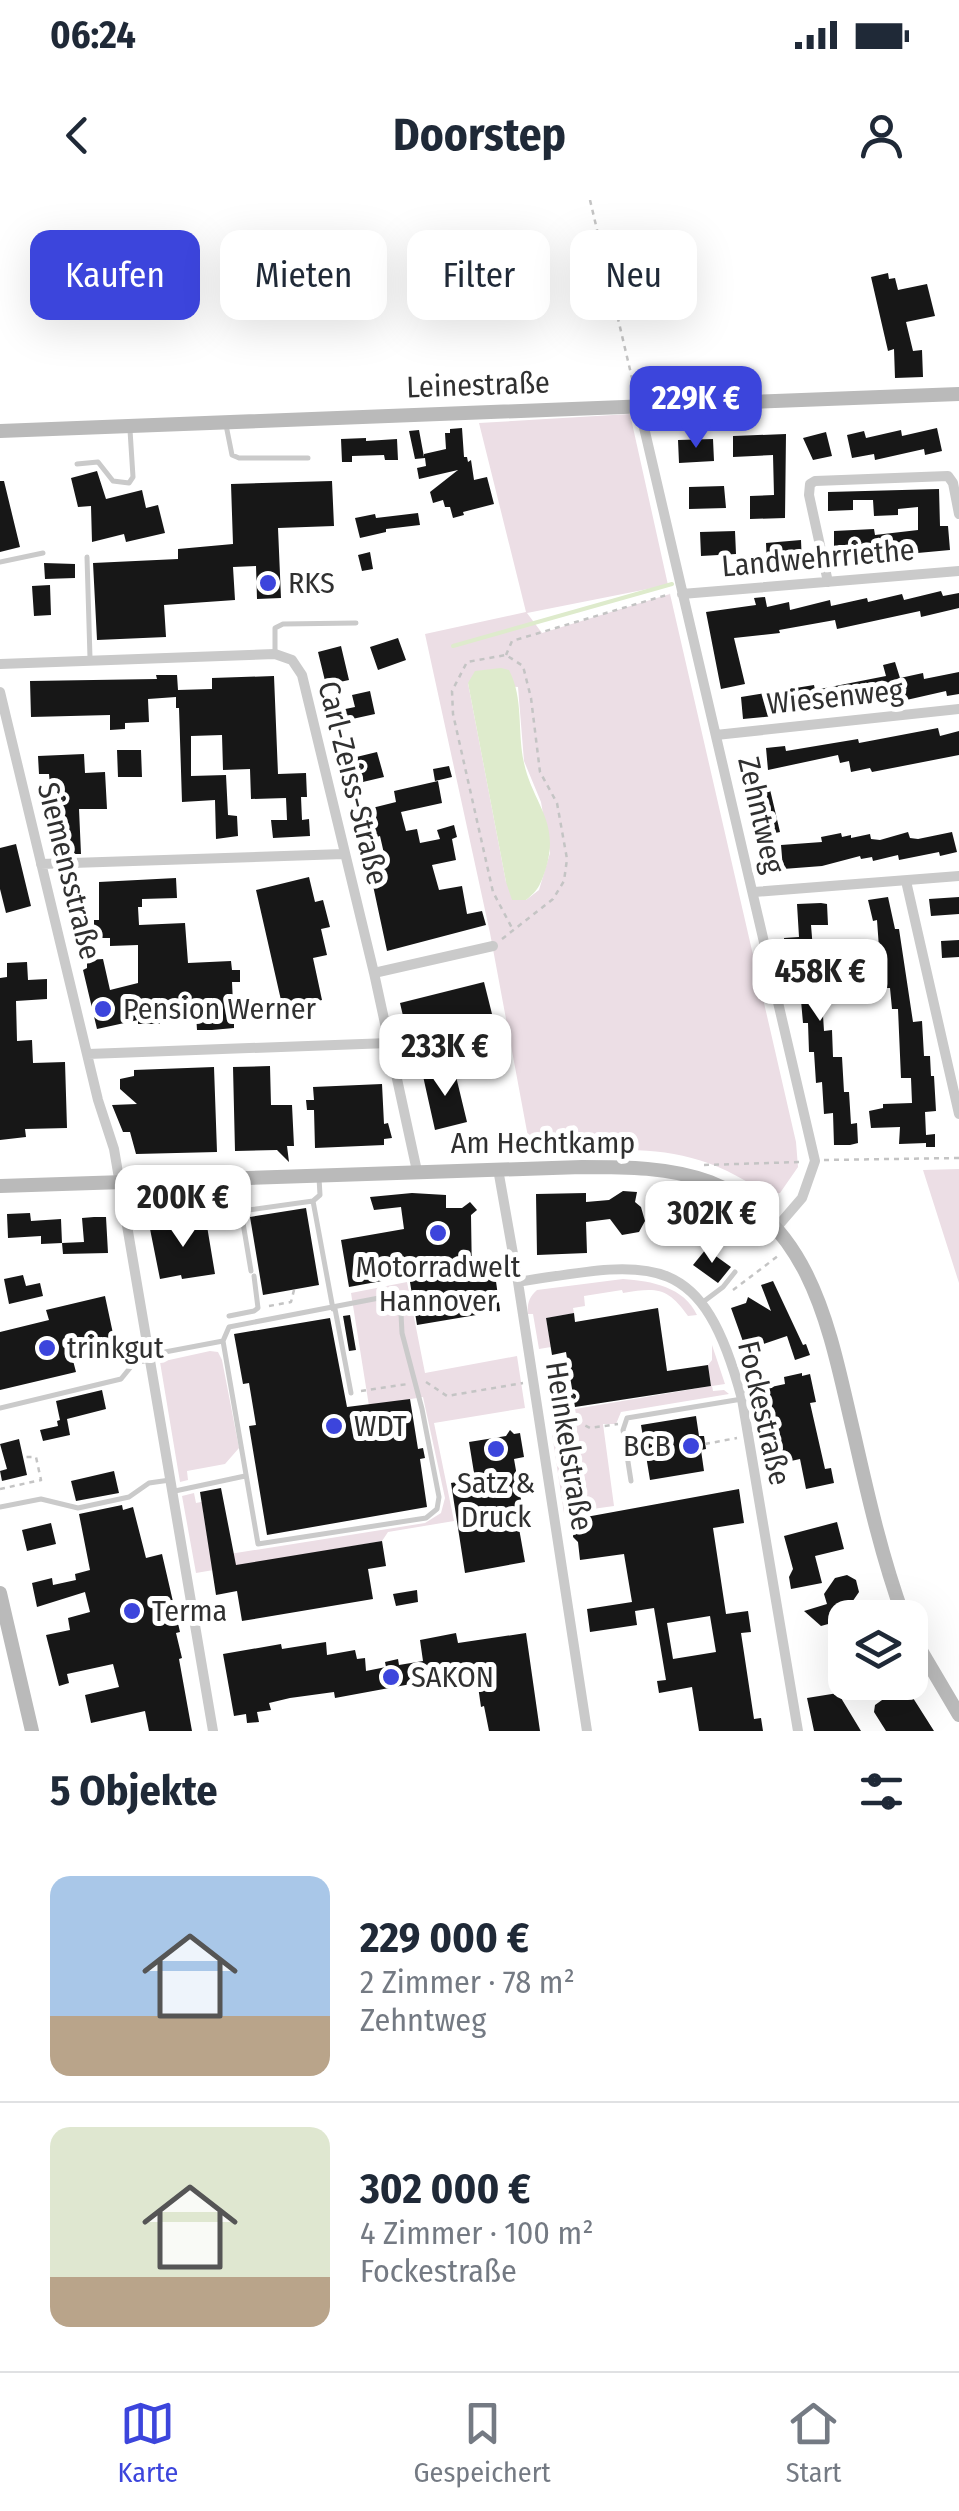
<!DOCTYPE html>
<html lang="de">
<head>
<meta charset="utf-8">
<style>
  :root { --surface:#fff; --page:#f6f6f7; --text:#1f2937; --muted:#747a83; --line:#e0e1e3; --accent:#3c45dc }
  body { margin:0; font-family:"Fira Sans Condensed",sans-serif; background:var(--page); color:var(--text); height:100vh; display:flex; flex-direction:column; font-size:38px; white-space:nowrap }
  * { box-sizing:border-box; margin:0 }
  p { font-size:32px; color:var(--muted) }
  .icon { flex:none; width:55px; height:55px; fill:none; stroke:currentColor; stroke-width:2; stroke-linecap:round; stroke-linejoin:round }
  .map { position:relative; height:1531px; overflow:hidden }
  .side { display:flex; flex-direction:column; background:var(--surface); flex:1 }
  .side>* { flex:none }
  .banner { position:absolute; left:30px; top:30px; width:900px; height:90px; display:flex; gap:20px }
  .fabs { position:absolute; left:828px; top:1400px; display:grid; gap:20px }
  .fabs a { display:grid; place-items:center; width:100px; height:100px; border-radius:20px; background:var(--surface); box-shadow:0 10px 40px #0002; font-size:50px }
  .price { position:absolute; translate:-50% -85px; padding:0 22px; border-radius:20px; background:#fff; color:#222; font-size:32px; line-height:65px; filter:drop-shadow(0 2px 5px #0008) }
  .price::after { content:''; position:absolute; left:50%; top:60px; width:30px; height:22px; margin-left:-15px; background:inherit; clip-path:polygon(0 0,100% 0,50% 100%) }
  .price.on { background:var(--accent); color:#fff }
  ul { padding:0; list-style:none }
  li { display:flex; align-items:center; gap:30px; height:250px; padding:0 50px }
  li+li { border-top:2px solid var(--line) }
  li span { display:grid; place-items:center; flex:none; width:280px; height:200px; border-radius:20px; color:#555 }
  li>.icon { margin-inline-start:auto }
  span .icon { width:120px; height:120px; fill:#fffc; stroke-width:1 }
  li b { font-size:42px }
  h2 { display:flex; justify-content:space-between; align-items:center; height:120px; padding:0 50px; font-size:42px }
  .chip { padding:0 35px; border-radius:20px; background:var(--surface); box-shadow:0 10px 40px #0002; font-size:35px; line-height:90px }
  .chip.on { background:var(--accent); color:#fff }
  .status { display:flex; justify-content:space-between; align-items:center; height:70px; padding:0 50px; background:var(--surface); direction:ltr }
  .status svg { height:28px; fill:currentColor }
  header { display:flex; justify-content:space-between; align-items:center; height:130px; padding:0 50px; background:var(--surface); font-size:45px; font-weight:700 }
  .tab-bar { display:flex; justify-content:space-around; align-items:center; height:140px; border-top:2px solid var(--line); background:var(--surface); font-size:28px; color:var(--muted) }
  .tab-bar a { display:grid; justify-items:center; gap:5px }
  .tab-bar .on { color:var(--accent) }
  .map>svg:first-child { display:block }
  .green { fill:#ecdee5; fill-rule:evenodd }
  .water { fill:#deebcc }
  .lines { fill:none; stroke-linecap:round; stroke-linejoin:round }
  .stream { stroke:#deebcc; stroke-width:4 }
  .building { fill:#171717; fill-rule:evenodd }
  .path { stroke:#c4c4c4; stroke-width:2.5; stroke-dasharray:5 5; stroke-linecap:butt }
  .lane { stroke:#cacaca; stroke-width:5 }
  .street { stroke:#cacaca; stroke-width:10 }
  .secondary { stroke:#bababa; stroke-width:14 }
  .poi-dot { fill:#3c45dc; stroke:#fff; stroke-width:4 }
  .labels { text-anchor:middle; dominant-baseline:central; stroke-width:10; stroke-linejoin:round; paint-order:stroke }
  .street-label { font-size:30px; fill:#303030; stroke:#fff }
  .poi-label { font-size:30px; fill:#303030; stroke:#fff; text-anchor:start }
</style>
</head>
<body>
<div class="status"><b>06:24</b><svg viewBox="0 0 49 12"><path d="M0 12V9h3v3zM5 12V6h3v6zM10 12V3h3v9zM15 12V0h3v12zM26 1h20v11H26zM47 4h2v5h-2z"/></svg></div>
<header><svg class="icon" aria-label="back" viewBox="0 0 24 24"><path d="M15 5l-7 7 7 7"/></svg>Doorstep<svg class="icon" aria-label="person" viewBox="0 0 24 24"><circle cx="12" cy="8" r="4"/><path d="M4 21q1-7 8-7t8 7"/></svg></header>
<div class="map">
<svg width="959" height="1531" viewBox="0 0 959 1531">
  <rect width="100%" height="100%" fill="#fff"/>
  <path class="green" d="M630,214L668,385L527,413L542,433L670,394L796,942L798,967L780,993L767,995C688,937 622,950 531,953L490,733L425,434L526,412L479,223ZM468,483L518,487L524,561L541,602L550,653L539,690L526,700L506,682Z
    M959,969V1083L923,970Z
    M215,991L216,997L133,1003L146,993Z
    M623,1079C652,1081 684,1087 697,1115L688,1116C668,1088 658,1087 623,1093L622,1090L584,1096L585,1106L573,1108L574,1113L546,1118L551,1147L539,1149L533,1114H528C527,1104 529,1097 537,1090Z
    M407,1082L425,1173L517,1156L525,1208L434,1223L454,1321L388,1332L382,1341L196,1373L182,1296L194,1293L196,1303L211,1300L203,1312L211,1357L425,1323L441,1313L445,1298L423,1197L369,1206L351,1093Z
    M712,1145L725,1184L712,1186L713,1191L724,1190L729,1194L621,1212L616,1224H603L614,1306L564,1313L552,1234L568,1230V1215L576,1214L575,1209L711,1186L708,1165L712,1160Z
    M210,1151L218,1152L222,1160L239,1248L225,1264L187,1271L188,1280L180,1282L160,1162Z"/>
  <path class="water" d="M501,468L509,470C524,499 517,531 524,563C533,604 560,621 546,668C541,683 539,690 526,700H512L506,682L468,483L475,471Z"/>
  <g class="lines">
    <path class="stream" d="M453,446L672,384"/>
  </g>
  <path class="building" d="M888,73L889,79L895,78L898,90L927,84L935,116L906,122L913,151L922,150L923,177L895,178L894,149L888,151L871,77Z
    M462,228L464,257H467L468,262L471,260L474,280L487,277L494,304L463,312L464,315L453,318L450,307H445L443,300L433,303L430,292L458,270L419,279L417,268L426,266L425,258L415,259L409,231L419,230L424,257V254L446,249L445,233H450V229Z
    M937,228L942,251L925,255L924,249L875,260L874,254L852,258L847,235L864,231L866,238L901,230L902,236Z
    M826,232L832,256L813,260L803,238Z
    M786,234L785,318L750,319V296L774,295L773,255L733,257V236Z
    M366,238V241L397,239L398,260H385L384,255L352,256V262H342L341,239Z
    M713,239L714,261L679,263L678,240Z
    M97,271L106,299L142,290L146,308L158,305L165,333L126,342L124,334L92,342L91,306L78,307L71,278Z
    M0,281H4L20,347L0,352Z
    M332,281L334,326L278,328L281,398L257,399L256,366L233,367L235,400L164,405L166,437L97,440L93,363L178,359V349L233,344L231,284Z
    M724,286L726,308L689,309V287Z
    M939,289L940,326H948L950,350L885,356H862V351L853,352V347L834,348V331L874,329L875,335L918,330V307L898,309V315L874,316L873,300H853V310L828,311V292Z
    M418,313L420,325L386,329V332L360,338L355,318L375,314L376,318Z
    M735,331L736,354L701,356L700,332Z
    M801,340L802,364L767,366L766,343Z
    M370,352L373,369L362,371L358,355Z
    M44,363L75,364V378L45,379Z
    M50,385L51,415L34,416L32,386Z
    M941,391L943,396L959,393V408L921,417L920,411L837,429L835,420L779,430L780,433L734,438L745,484L721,489L706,412L756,405L754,398L765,397L767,407L789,402L790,410L830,400L831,406L867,398L868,402L902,394L904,400Z
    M398,438L406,460L378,470L370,447Z
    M341,446L349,480L326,485L318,452Z
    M895,462L900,478L923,473L924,479L959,472V494L947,496L946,491L902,501L901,497L864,505L863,501L836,507L829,504L798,512L796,503L773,509L774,516L743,519L741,497L814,485L815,490L886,476L883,465Z
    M156,475H177L178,490L212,489V478L274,476L278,574L306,573L307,597H301L302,620L309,619L310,636L273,638L271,620H287L286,598L251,599L250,569L223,570L222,535L191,536V576L226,575L228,615L237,616L238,636L216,639L215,600L182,602L179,508H176V497L148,499L149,522L125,523V529L110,530V515L31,517L30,481L157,479Z
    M370,491L375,514L334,523L331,512L355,507L352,495Z
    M938,528L940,536L959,531V555L872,572L870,568L851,572L849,561L840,563L838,555L768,570L766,548L785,546L786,551L858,539L859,543Z
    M117,550H141L142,577H118Z
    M377,552L384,577L350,585L344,560Z
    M84,554L85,573L105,572L107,609H79L81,654H69V650H61V642H55L49,574H39L38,556Z
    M449,566L452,577L435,581L433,569Z
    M438,581L442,603L401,612L406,631L417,629L420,643L440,639L437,630L454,625L457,637L452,639L456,660L432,665L439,690L462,686L467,714L482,711L486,725L387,751L368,662L385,658L380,636L363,641L356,612L396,602L394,591Z
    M768,581L780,632L756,637L744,587Z
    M908,632L910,638L918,639L952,632L957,652L940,656L939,652L899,660L898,655L873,661L872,657L861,659L860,656L822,666L783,669L781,645L822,642L821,637L841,633L842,637L851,635V638L870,634L871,639L880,640Z
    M16,644L31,706L6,713L0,689V648Z
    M79,677V708H69L66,678Z
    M309,677L315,702L323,700L330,727L321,729L327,755L313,758L322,800L283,809L256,690Z
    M176,678L177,698L142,699V707H138L139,725L185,723L188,763L231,761L232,770H240V782H232L233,803H240V817H234V828L212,830H197L196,814H160V824H138V820L97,829L83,770L87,768V760L103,759L110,790L138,783V745L110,746V738H81V727L94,726V720H99V682Z
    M888,697L895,729H899L913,822L922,821L924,856H930L931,876H934L936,911L925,912L926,935L935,934V947H926V943L899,944L900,927L871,928L869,911L883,908V904L912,903L911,878H901L898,809H892L890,788H886L883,756L879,748L877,720L873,721L868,700Z
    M959,697V714L931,716L929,699Z
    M821,703L827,704L828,725H811L817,799H822L824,831L832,830L833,857H842L844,892H849L851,924L857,923L858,943L850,945H834L833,913L824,914L822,882L816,883L814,852H809L808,823H803L800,789L794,790L792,764L786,758L784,738L799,737L797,704Z
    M959,740V757L942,758L941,741Z
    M27,762L28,780L47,779V799L16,801L17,841L32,840L33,863L65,862L67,928L25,929L26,937L0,940V778L7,777V763Z
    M484,782L497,834L412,854L400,803Z
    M270,866L271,905H292L294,946H287L289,962L277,950L235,951L233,867Z
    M214,867L217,952L136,954L130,932H123L112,905L137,904L120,889V879L134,876V870Z
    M454,868L467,922L435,930L423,876Z
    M382,884L384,924L388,923L392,938L384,939V945L315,948L314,910H307L306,900H314L313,887Z
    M623,991L637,992L635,1002L641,1007L645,1021L639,1032L622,1035L610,1019L586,1022L587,1053L537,1055L536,994L586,993V1002L609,1000Z
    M412,993L446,995V1008H462L470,1002L477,1010L471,1015L472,1078L495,1074L500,1111L417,1125L409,1076L349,1087L341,1040L404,1029L401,1007L374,1010L370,997Z
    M306,1008L319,1085L263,1095L250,1017Z
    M30,1013L31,1021L61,1019L62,1043L41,1044V1036L8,1038L7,1014Z
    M94,1017H106L108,1053L63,1054L62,1043L84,1042L82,1018Z
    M206,1020L215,1074L182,1079L181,1075L160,1079L150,1029Z
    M706,1049L731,1067L718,1083L693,1065Z
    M23,1075L26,1086L40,1083L43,1096L9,1104L4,1079Z
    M773,1081L803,1145L806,1144L810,1155L795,1160L787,1136L746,1150L731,1108L746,1103L748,1097L771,1111L761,1085Z
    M105,1096L115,1143L71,1153L76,1172L0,1190V1132L49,1120L46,1110Z
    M658,1108L667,1171L708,1165L711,1186L575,1207L566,1152L552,1155L546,1118L574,1113L575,1122Z
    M350,1115L356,1150L349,1151L343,1116Z
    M330,1118L347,1207L410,1199L418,1249L423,1248L425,1258L420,1259L427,1307L267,1335L249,1226L256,1225L249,1183L243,1184L234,1134Z
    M802,1173V1176L810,1174L816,1202L810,1203L825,1269L831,1268L834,1283L806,1289L800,1259L773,1265L770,1249L777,1247L769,1212L763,1214L757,1190L785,1184L784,1177Z
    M102,1190L106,1209L67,1219L70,1235L43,1241L40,1230L58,1226L57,1221L60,1220L56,1201Z
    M696,1216L699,1236H704L706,1249L701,1250L704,1271L650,1280L641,1225Z
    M510,1230L514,1234L520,1233L524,1257L514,1259L522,1305L515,1306L525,1362L465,1373L451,1283L475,1279L469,1242L506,1236Z
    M19,1239L27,1275L2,1281L0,1271L7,1269L0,1244Z
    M114,1271L119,1293L76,1301L71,1281Z
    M221,1288L236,1365L382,1341L386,1366L368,1369L373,1399L242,1421L237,1391L216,1395L212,1369L200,1292Z
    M739,1289L744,1323L713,1328L726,1414L748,1411L751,1432L741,1433L754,1519L761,1518L763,1531H699L692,1487L659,1493L657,1481L666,1480L654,1408L635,1411L637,1425L590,1432L587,1409L632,1402L624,1354L580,1360L578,1342L573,1337L575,1319ZM710,1416L716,1452L673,1459L667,1423Z
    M122,1305L123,1310L133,1307L146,1358L162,1354L180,1432L176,1433L182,1458L179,1459L192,1531H149L145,1511L91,1523L85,1495L119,1487L113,1464L67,1474L69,1483L59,1486L46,1435L70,1430L68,1418L90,1412L85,1392L37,1407L32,1383L52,1378L53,1385L76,1380L75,1374L90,1370L79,1314Z
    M837,1322L844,1349L815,1356L822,1383L791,1389L789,1377L793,1369L784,1336Z
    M51,1323L56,1344L27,1351L22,1330Z
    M847,1375L856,1380L859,1392L839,1421L821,1426L804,1411L827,1404L824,1394L835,1378Z
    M417,1390L418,1402L396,1406L393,1394Z
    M456,1433L458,1443L526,1433L540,1531H489L484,1506L481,1507L476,1472L335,1498L334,1492L290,1498L269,1503L271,1510L257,1512L259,1522L247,1523L246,1514L234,1516L223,1454L281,1444L282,1449L326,1442L327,1455L355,1450L357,1459L365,1458L366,1471L386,1467L385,1462L398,1459L399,1465L423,1461L420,1440Z
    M899,1488L908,1490L934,1531H886L874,1512L875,1505Z
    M838,1493L861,1531H814L807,1498Z"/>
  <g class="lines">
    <path class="path" d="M590,0L636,195
      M506,455L512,441L670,394
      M502,739L553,699L564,681L567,659L557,603L540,572L531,498L523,466L506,455L467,462L452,491L453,514L493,692L513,730
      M824,960L959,958
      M704,965L801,962
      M733,1090L778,1056
      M269,1106L291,1102L294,1090
      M426,1182L447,1196L523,1183
      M361,1191L408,1184
      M572,1213L574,1220L590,1228L618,1224
      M705,1244L737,1238
      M0,1289L41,1280L36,1257H23"/>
    <path class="lane" d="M226,225L232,255L239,258H308
      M77,264L98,262L113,281L129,283L133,277L130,230
      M87,357L90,458
      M0,362L43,353
      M275,454V428L283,424L356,423
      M313,1001L333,1109
      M251,1071L241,1011L313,1001L320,995L319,978
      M703,1102L723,1087L735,1072
      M335,1109L351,1193
      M229,1116L254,1111L258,1108L254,1076
      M149,1155L223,1141L229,1127L379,1098L390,1099L401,1114L402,1133L422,1209L439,1297L437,1309L426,1318L258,1344L223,1141
      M0,1208L121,1179L134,1163L149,1160
      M631,1281L623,1230L627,1218L742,1199
      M175,1291L245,1276
      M0,1307L41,1299L78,1308L129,1297L149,1283L170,1280"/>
    <path class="street" d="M639,206L815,961L802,998L777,1027
      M828,382L809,295L810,284L815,281L948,276L953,283L959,314
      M682,394L959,371
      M0,464L275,454L292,460L302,475L374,773L417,971
      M0,492L98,900L114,949L213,1531
      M716,535L959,509
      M41,664L344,654
      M906,681L959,914
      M754,692L959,676
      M374,773L493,746
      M88,854L389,843
      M498,969L518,1082L587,1531
      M518,1082C654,1060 702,1049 742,1199L798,1531"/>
    <path class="secondary" d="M0,231L959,194
      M0,986L582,967C625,967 670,967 710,982C815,1023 831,1139 854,1234C868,1296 882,1358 904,1418
      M0,1393L32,1531
      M910,1432L959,1515"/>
  </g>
  <g class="poi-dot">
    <circle cx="268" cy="383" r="10"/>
    <circle cx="103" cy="809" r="10"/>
    <circle cx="438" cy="1033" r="10"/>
    <circle cx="47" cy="1148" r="10"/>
    <circle cx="334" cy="1226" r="10"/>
    <circle cx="691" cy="1246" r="10"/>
    <circle cx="496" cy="1249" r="10"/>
    <circle cx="132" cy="1411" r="10"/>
    <circle cx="391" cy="1477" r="10"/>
  </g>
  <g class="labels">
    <g class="street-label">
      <text transform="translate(478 185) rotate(-2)">Leinestraße</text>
      <text transform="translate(818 358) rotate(-5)">Landwehrriethe</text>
      <text transform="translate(835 497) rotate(-6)">Wiesenweg</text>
      <text transform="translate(353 583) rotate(76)">Carl-Zeiss-Straße</text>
      <text transform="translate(761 615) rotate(77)">Zehntweg</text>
      <text transform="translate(69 671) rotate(76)">Siemensstraße</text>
      <text x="543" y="943">Am Hechtkamp</text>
      <text transform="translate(764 1213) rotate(77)">Fockestraße</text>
      <text transform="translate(569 1246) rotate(81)">Heinkelstraße</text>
    </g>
    <g class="poi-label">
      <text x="288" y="383">RKS</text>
      <text x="123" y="809">Pension Werner</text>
      <text x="438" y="1067" text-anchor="middle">Motorradwelt<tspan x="438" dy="34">Hannover</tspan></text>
      <text x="67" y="1148">trinkgut</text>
      <text x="354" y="1226">WDT</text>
      <text x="671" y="1246" text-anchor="end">BCB</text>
      <text x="496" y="1283" text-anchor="middle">Satz &amp;<tspan x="496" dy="34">Druck</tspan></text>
      <text x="152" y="1411">Terma</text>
      <text x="411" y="1477">SAKON</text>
    </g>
  </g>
</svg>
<div class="fabs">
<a><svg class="icon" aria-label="layers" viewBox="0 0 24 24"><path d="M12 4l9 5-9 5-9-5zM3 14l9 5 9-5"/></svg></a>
</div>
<b class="price on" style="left:696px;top:251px">229K €</b>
<b class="price" style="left:820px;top:824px">458K €</b>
<b class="price" style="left:445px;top:899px">233K €</b>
<b class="price" style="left:183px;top:1050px">200K €</b>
<b class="price" style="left:712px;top:1066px">302K €</b>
<div class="banner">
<a class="chip on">Kaufen</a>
<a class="chip">Mieten</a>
<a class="chip">Filter</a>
<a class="chip">Neu</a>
</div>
</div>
<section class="side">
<h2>5 Objekte<svg class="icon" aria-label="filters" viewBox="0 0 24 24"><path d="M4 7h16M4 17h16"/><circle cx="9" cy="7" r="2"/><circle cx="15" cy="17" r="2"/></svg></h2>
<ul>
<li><span style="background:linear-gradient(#a9c7e8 70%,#b9a48a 0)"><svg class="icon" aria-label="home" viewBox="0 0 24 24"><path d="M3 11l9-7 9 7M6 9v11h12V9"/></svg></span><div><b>229 000 €</b><p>2 Zimmer · 78 m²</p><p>Zehntweg</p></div></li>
<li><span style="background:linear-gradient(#dfe7d0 75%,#b9a48a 0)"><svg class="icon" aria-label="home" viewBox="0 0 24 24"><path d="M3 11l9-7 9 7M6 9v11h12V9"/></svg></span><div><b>302 000 €</b><p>4 Zimmer · 100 m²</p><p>Fockestraße</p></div></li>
</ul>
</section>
<nav class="tab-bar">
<a class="on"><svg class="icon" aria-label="map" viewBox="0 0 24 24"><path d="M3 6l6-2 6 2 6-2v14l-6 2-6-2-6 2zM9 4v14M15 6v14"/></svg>Karte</a>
<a><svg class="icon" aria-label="saved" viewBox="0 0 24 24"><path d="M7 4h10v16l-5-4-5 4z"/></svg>Gespeichert</a>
<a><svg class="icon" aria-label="home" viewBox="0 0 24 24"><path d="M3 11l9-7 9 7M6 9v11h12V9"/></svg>Start</a>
</nav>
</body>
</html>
